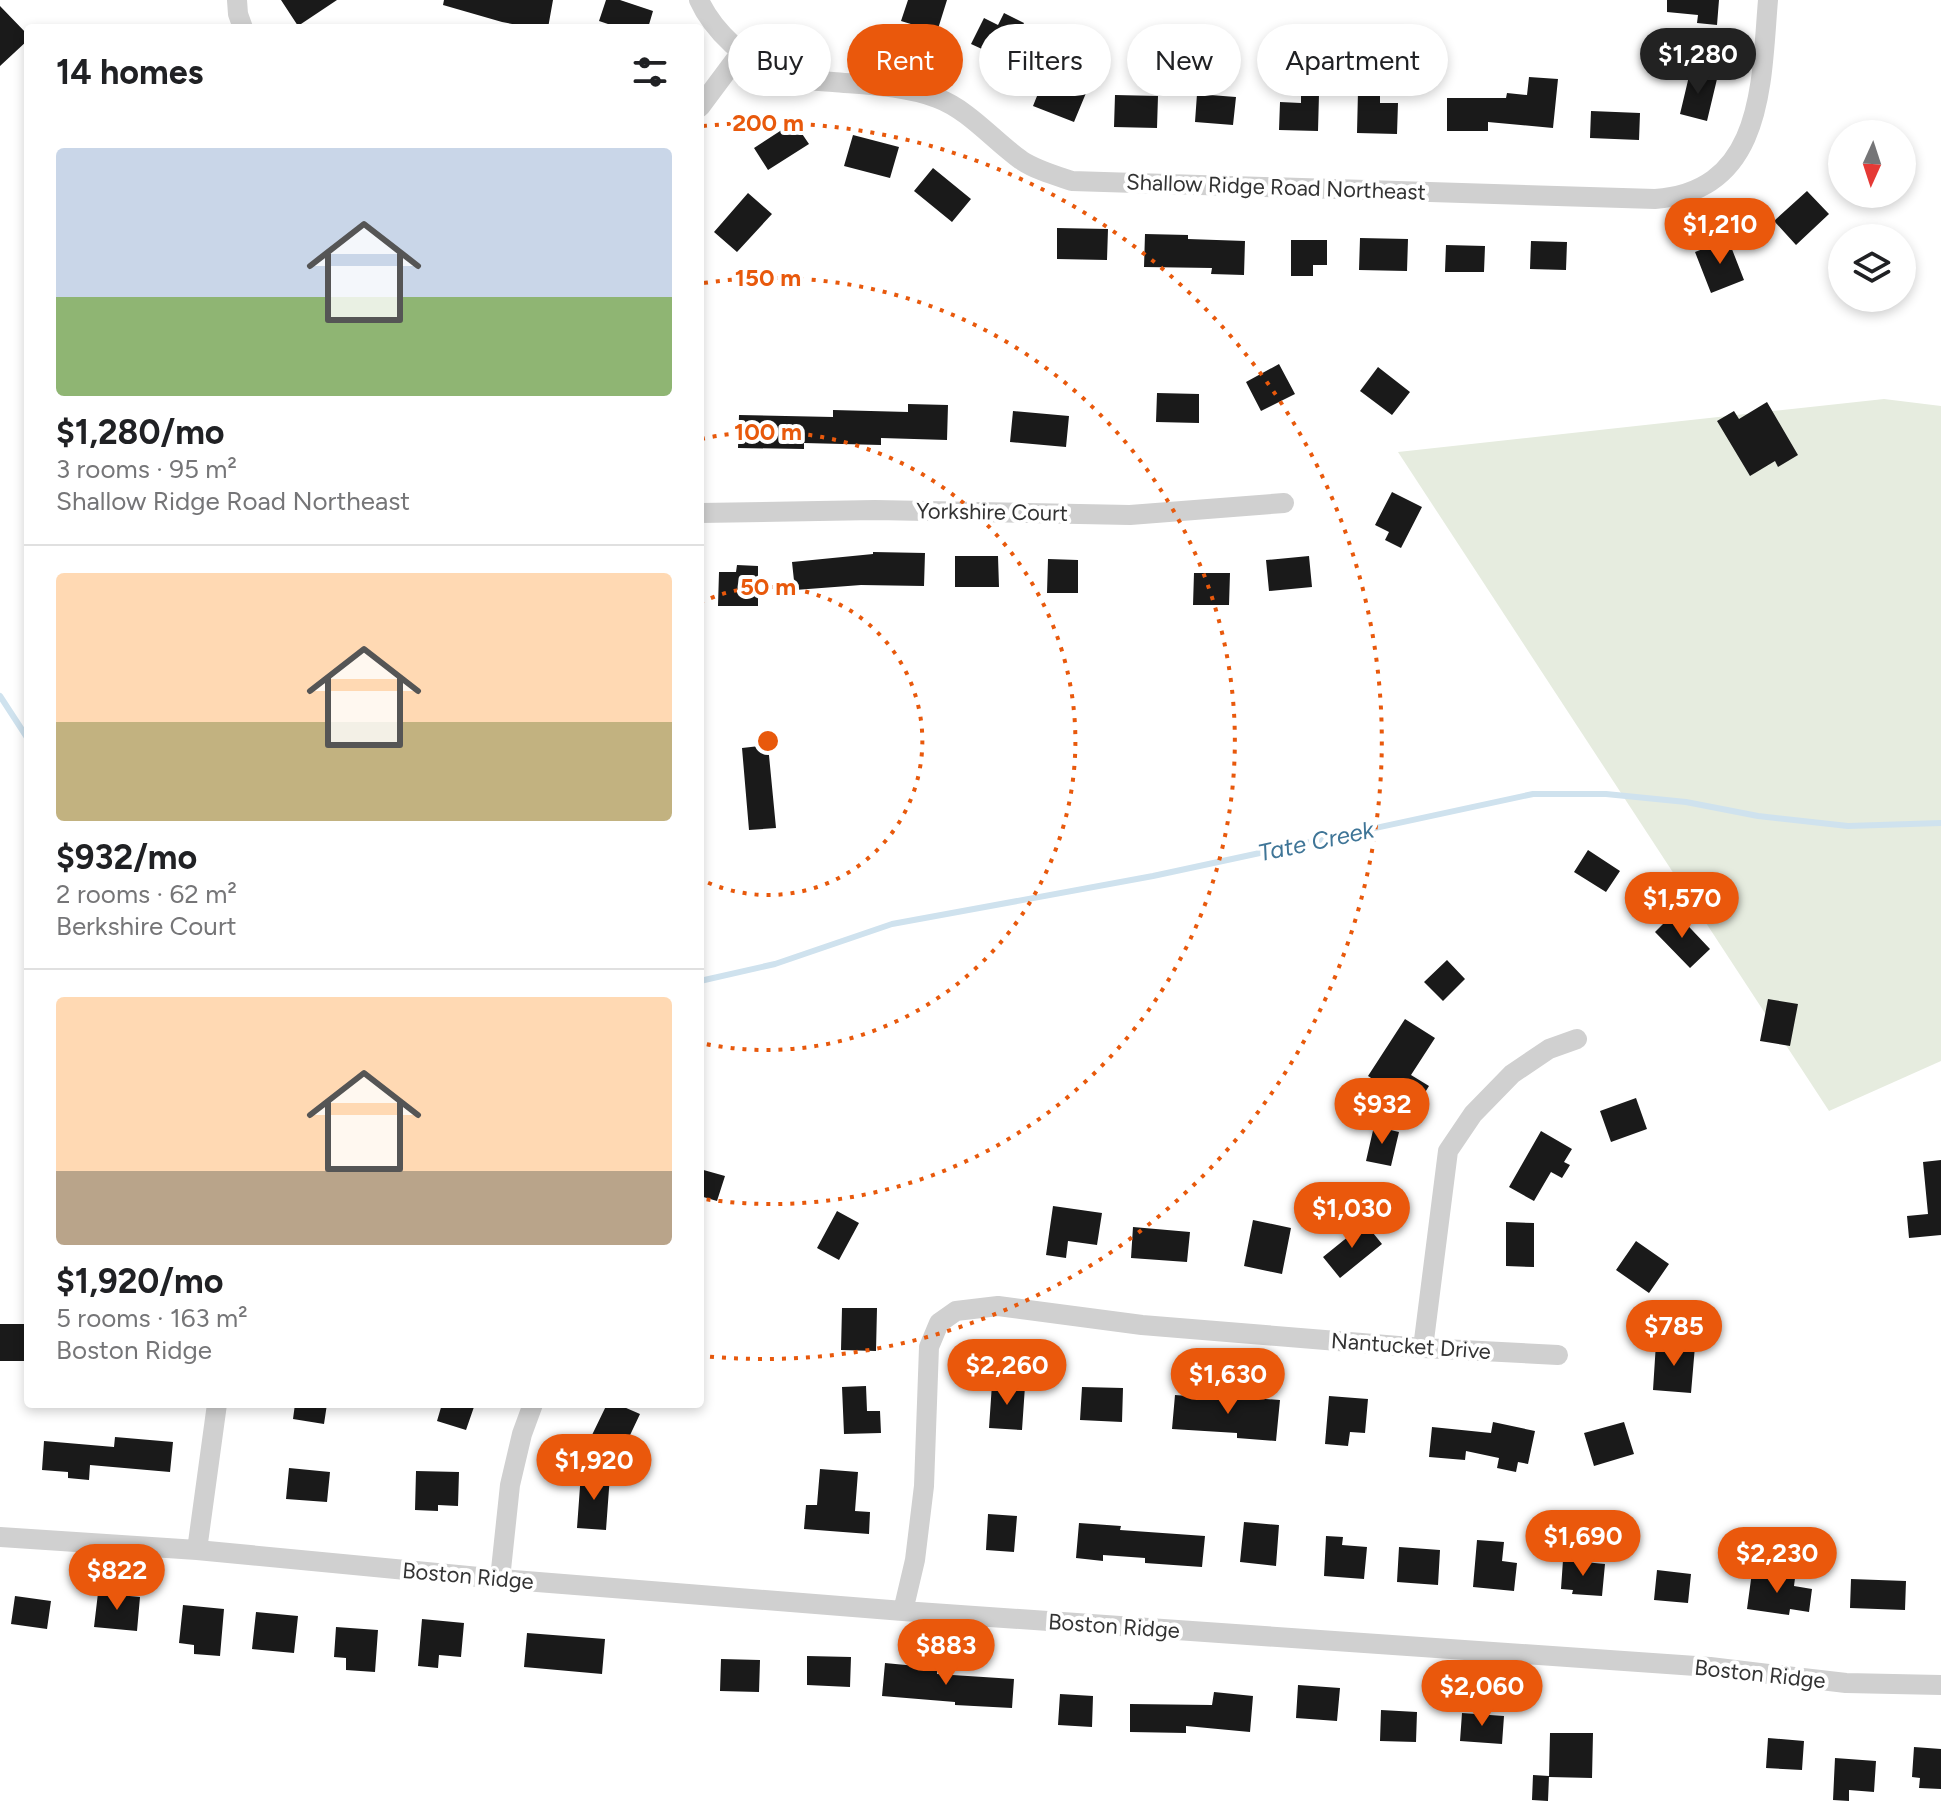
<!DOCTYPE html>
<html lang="en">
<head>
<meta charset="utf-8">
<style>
  :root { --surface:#fff; --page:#f6f6f6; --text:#202124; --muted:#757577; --line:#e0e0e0; --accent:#ea580c }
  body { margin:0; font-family:Figtree,sans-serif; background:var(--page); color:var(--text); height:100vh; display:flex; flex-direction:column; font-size:30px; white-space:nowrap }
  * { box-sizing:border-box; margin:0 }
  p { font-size:26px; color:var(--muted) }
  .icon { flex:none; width:44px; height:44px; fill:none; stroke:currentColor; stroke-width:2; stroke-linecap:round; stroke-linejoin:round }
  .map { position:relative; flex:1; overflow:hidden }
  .details { position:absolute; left:24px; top:24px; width:680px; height:1384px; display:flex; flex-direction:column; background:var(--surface); border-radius:8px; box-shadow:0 4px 12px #0003 }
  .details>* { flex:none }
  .guide { position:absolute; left:728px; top:24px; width:760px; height:72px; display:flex; gap:16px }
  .needle { width:52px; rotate:183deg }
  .tools { position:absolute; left:1828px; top:120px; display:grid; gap:16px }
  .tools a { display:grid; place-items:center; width:88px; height:88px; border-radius:50%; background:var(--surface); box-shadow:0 4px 12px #0003; font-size:40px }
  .price { position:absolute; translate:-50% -68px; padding:0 18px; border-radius:28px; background:var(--accent); color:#fff; font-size:26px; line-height:52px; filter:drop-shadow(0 2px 4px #0008) }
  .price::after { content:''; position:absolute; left:50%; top:48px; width:24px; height:18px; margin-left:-12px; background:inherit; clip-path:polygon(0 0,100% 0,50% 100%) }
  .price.active { background:#222; color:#fff }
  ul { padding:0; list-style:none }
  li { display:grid; align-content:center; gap:16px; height:424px; padding:0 32px }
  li+li { border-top:2px solid var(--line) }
  li span { display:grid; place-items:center; height:248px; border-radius:8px; color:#555 }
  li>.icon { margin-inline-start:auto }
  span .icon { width:144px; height:144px; fill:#fffc; stroke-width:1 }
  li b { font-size:34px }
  h2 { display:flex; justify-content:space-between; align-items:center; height:96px; padding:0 32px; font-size:34px }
  .pill { padding:0 28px; border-radius:36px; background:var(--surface); box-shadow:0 4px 12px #0003; font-size:28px; line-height:72px }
  .pill.active { background:var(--accent); color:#fff }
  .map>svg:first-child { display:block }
  .green { fill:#e6ecdf }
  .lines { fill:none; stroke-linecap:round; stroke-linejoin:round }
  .stream { stroke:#cfe2ee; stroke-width:6 }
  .building { fill:#1a1a1a }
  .minor { stroke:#d0d0d0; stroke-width:20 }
  .ring { fill:none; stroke:#e8590c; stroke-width:4; stroke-dasharray:4 8 }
  .labels { text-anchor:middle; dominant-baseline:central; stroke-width:8; stroke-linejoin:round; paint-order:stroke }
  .street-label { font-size:22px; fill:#333; stroke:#fff }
  .water-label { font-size:24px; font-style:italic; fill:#3f7597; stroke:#fff }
  .centre { fill:#e8590c; stroke:#fff; stroke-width:4 }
  .ring-label { font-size:24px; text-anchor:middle; font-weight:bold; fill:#e8590c; stroke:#fff; stroke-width:8; stroke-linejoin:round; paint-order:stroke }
</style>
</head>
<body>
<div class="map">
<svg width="1941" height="1801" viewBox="0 0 1941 1801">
  <rect width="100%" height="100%" fill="#fff"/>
  <path class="green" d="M1884,399L1941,406V1061L1829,1111L1398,452Z"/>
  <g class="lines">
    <path class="stream" d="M0,696L28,739
      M700,981L775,964L892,924L1153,876L1533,794H1606L1686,802L1758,816L1848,826L1941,823"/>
  </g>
  <path class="building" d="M281,0H337L298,26Z
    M444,0H553L548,28H534L502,22L443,5Z
    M606,0H620L653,11L648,28H620L599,21Z
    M908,0H947L937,32L901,21Z
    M1667,0H1719L1717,25L1697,23L1698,15L1667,12Z
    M0,6L28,35V40L0,66Z
    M1004,13L1024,23L1006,60L971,44L984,18L998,25Z
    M1690,72L1717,79L1707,121L1680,114Z
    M1045,76L1086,93L1074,122L1033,106Z
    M1529,77L1558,79L1553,128L1488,122V131H1447V98H1506L1507,93L1527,95Z
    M1358,91L1380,92V103H1398L1397,134L1357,133Z
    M1197,94L1236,97L1233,125L1195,122Z
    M1301,94H1319L1318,131L1279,130L1280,102L1301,103Z
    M1115,95L1158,96L1157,128L1114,127Z
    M1591,111L1640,113L1639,140L1590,138Z
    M794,122L809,144L768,170L754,148Z
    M853,135L899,147L890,178L844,166Z
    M933,168L971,199L952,222L914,191Z
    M1807,191L1829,214L1796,245L1774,221Z
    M748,193L772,214L737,252L714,232Z
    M1057,228L1108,229L1107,260L1057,259Z
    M1145,234L1188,235V239L1245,241L1244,275L1211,274L1212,268L1144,267Z
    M1360,238L1408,239L1407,271L1359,270Z
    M1728,239L1744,280L1711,293L1695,252Z
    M1291,240H1327V265H1313V276H1291Z
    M1531,241L1567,242L1566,270L1530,269Z
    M1446,245L1485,246L1484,272H1445Z
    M1279,364L1295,394L1261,411L1246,382Z
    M1378,367L1410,392L1392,415L1360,391Z
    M1157,393L1199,394V423L1156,422Z
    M1767,402L1798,455L1778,467L1775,461L1750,476L1717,421L1734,411L1739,419Z
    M908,404L948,405L947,440L881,438V445L804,443V449L738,448L739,415L833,417V410L908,412Z
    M1013,411L1069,416L1066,447L1010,442Z
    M1392,492L1422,507L1401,548L1385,540L1389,532L1375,525Z
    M873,552L925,553L924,586L861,585L795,590L792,562L873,554Z
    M955,556H998L999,587H955Z
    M1309,556L1312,587L1269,591L1266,560Z
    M1048,559L1078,560V593H1047Z
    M737,565L758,566V606H718L719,572H736Z
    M1194,573H1230L1229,605H1193Z
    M768,745L776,828L749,830L742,748Z
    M1588,850L1620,871L1606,892L1574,872Z
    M1675,912L1710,949L1690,968L1655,932Z
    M1447,960L1465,979L1443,1001L1424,982Z
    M1768,999L1798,1004L1790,1046L1760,1041Z
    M1405,1019L1435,1038L1411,1075L1429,1086L1416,1107L1368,1076Z
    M1636,1098L1647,1129L1611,1142L1600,1111Z
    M1374,1126L1399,1132L1391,1166L1366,1161Z
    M1541,1131L1572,1149L1564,1162L1570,1165L1562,1178L1551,1172L1534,1201L1509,1187Z
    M1941,1160V1235L1909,1238L1907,1216L1928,1214L1923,1162Z
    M700,1169L725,1176L717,1201L700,1196Z
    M1053,1206L1102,1213L1097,1245L1068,1241L1066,1258L1046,1255Z
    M837,1211L859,1223L839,1260L817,1248Z
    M1253,1220L1291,1228L1282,1274L1244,1266Z
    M1506,1222L1534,1223V1267L1506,1266Z
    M1365,1223L1382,1244L1340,1278L1323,1257Z
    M1133,1227L1190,1232L1187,1262L1131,1258Z
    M1636,1241L1669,1264L1649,1293L1616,1270Z
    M842,1308H877L876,1351L841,1350Z
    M0,1324H28V1361H0Z
    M1656,1343L1695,1346L1691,1393L1653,1390Z
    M992,1384L1025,1386L1022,1430L989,1428Z
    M866,1386L867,1411H880L881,1433L844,1434L842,1387Z
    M1082,1387L1123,1388L1122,1422L1080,1420Z
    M1175,1395L1240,1400V1397L1280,1400L1276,1441L1237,1438V1433L1172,1429Z
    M1329,1396L1368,1399L1365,1433L1350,1432L1348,1446L1325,1444Z
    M295,1404H327L324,1424L293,1419Z
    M442,1404H475L466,1430L437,1421Z
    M607,1404H617L640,1414L623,1450L592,1435Z
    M1493,1422L1535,1431L1528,1464L1518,1462L1516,1472L1497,1468L1499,1458L1466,1451L1465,1460L1429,1457L1432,1427L1491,1433Z
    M1624,1422L1634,1454L1594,1466L1584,1433Z
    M115,1437L173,1442L170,1472L90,1465L89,1480L68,1478V1472L42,1470L44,1441L114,1447Z
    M289,1468L330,1472L327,1502L286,1499Z
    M820,1469L858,1472L855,1511L870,1512L869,1534L804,1529L806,1505H817Z
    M416,1471L459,1472L458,1506L438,1505V1511L415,1510Z
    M581,1473L610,1475L606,1530L577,1528Z
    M988,1514L1017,1516L1014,1552L986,1550Z
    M1244,1522L1279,1525L1276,1566L1240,1562Z
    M1079,1523L1121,1526L1120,1530L1205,1536L1202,1567L1145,1563V1558L1103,1555V1561L1076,1558Z
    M1326,1536L1343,1537L1342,1545L1367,1547L1364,1579L1324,1576Z
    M1477,1540L1504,1542L1502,1561L1517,1563L1514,1591L1473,1587Z
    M1399,1547L1440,1550L1438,1585L1397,1582Z
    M1563,1560L1605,1564L1602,1596L1572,1594L1573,1590L1561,1589Z
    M1657,1570L1691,1574L1688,1603L1654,1600Z
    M1752,1572L1795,1578L1794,1586L1812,1589L1809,1612L1790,1609L1789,1615L1747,1609Z
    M1851,1579L1906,1581L1905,1610L1850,1608Z
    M98,1593L140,1597L137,1631L94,1627Z
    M15,1596L51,1601L47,1629L11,1624Z
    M183,1605L224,1609L220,1656L194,1654V1645L179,1643Z
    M256,1612L298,1616L294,1653L252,1649Z
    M422,1619L464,1623L461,1657L439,1655L438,1668L418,1666Z
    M336,1627L378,1630L375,1672L346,1670V1658L334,1657Z
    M527,1633L605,1639L602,1674L524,1667Z
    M807,1656L851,1657L850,1687L807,1685Z
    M721,1659L760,1660L759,1692L720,1691Z
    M885,1663L937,1668V1674L1014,1679L1012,1708L955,1705V1702L882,1696Z
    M1298,1685L1340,1688L1337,1721L1296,1718Z
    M1214,1692L1253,1696L1250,1732L1186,1726V1733L1130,1732V1704L1212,1705Z
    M1060,1694L1093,1696L1092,1727L1058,1725Z
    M1381,1710L1417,1712L1416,1742L1380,1741Z
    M1462,1713L1504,1716L1502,1744L1460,1741Z
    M1550,1733H1593L1592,1778L1549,1777Z
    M1768,1738L1804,1741L1802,1770L1766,1768Z
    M1914,1747L1941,1749V1789L1919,1788L1920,1778L1912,1777Z
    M1835,1758L1876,1761L1874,1792L1849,1790V1801L1833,1800Z
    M1533,1775L1549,1776L1548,1801L1532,1800Z"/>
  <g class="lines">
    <path class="minor" d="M237,0L238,14L243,28
      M699,0C707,18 718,31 732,44C747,57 766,69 785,75C800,81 817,81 833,82C868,85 904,86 937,98C969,110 993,140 1021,160C1036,170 1054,175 1072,181L1655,199C1764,191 1761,83 1768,0
      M700,107L741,52
      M700,513L875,510L1130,515L1284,503
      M1423,1348L1448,1151L1473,1114L1512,1074L1549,1049L1577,1039
      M0,1537L197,1550L500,1579L903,1611L1710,1667L1846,1683L1941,1685
      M197,1550L217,1404
      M500,1579L510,1485L522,1434L533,1404
      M903,1611L915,1560L924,1486L929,1347L939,1323L956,1311L998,1306L1142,1325L1423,1348L1558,1355"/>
  </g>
  <g class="ring">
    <path d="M700 603A154 154 0 1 1 700 879"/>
    <path d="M701 439A309 309 0 1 1 701 1043"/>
    <path d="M704 283A463 463 0 1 1 704 1199"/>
    <path d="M703 126A618 618 0 1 1 703 1356"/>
  </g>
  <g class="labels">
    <g class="street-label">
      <text transform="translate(1276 187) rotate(2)">Shallow Ridge Road Northeast</text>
      <text transform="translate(992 512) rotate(1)">Yorkshire Court</text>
      <text transform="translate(1411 1346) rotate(4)">Nantucket Drive</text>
      <text transform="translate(468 1576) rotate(5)">Boston Ridge</text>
      <text transform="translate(1114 1626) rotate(4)">Boston Ridge</text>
      <text transform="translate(1760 1674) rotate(6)">Boston Ridge</text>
    </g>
    <g class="water-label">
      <text transform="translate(1316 841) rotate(-12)">Tate Creek</text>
    </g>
  </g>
  <circle cx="768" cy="741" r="12" class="centre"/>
  <g class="ring-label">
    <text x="768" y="131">200 m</text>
    <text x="768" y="286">150 m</text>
    <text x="768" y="440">100 m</text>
    <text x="768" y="595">50 m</text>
  </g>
</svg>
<div class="tools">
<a><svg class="needle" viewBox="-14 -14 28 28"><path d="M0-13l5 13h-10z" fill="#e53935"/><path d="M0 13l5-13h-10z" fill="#757577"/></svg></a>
<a><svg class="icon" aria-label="layers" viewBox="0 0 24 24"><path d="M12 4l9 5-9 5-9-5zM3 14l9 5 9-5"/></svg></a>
</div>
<b class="price active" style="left:1698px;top:96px">$1,280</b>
<b class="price" style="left:1720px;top:266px">$1,210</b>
<b class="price" style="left:1682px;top:940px">$1,570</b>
<b class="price" style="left:1382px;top:1146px">$932</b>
<b class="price" style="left:1352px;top:1250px">$1,030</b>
<b class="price" style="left:1674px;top:1368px">$785</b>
<b class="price" style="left:1007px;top:1407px">$2,260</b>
<b class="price" style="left:1228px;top:1416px">$1,630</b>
<b class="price" style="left:594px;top:1502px">$1,920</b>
<b class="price" style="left:1583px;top:1578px">$1,690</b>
<b class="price" style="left:1777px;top:1595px">$2,230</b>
<b class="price" style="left:117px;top:1612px">$822</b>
<b class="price" style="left:946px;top:1687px">$883</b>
<b class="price" style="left:1482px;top:1728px">$2,060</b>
<div class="guide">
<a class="pill">Buy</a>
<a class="pill active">Rent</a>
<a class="pill">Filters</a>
<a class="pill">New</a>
<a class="pill">Apartment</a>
</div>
<section class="details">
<h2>14 homes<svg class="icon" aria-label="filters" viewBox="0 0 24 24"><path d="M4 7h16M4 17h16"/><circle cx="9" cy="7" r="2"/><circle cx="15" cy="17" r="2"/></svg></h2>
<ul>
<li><span style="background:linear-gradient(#c9d6e8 60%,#8fb573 0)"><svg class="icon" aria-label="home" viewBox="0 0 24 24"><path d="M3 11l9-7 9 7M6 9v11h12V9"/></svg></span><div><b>$1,280/mo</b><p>3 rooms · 95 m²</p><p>Shallow Ridge Road Northeast</p></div></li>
<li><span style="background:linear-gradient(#ffd9b3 60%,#c2b280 0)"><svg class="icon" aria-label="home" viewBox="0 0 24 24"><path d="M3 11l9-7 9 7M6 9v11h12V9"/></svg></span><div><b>$932/mo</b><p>2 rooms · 62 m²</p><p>Berkshire Court</p></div></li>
<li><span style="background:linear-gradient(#ffd9b3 70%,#b9a48a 0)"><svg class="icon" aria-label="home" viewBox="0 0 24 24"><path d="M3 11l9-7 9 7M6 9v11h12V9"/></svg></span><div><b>$1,920/mo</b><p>5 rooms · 163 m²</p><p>Boston Ridge</p></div></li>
</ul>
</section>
</div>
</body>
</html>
